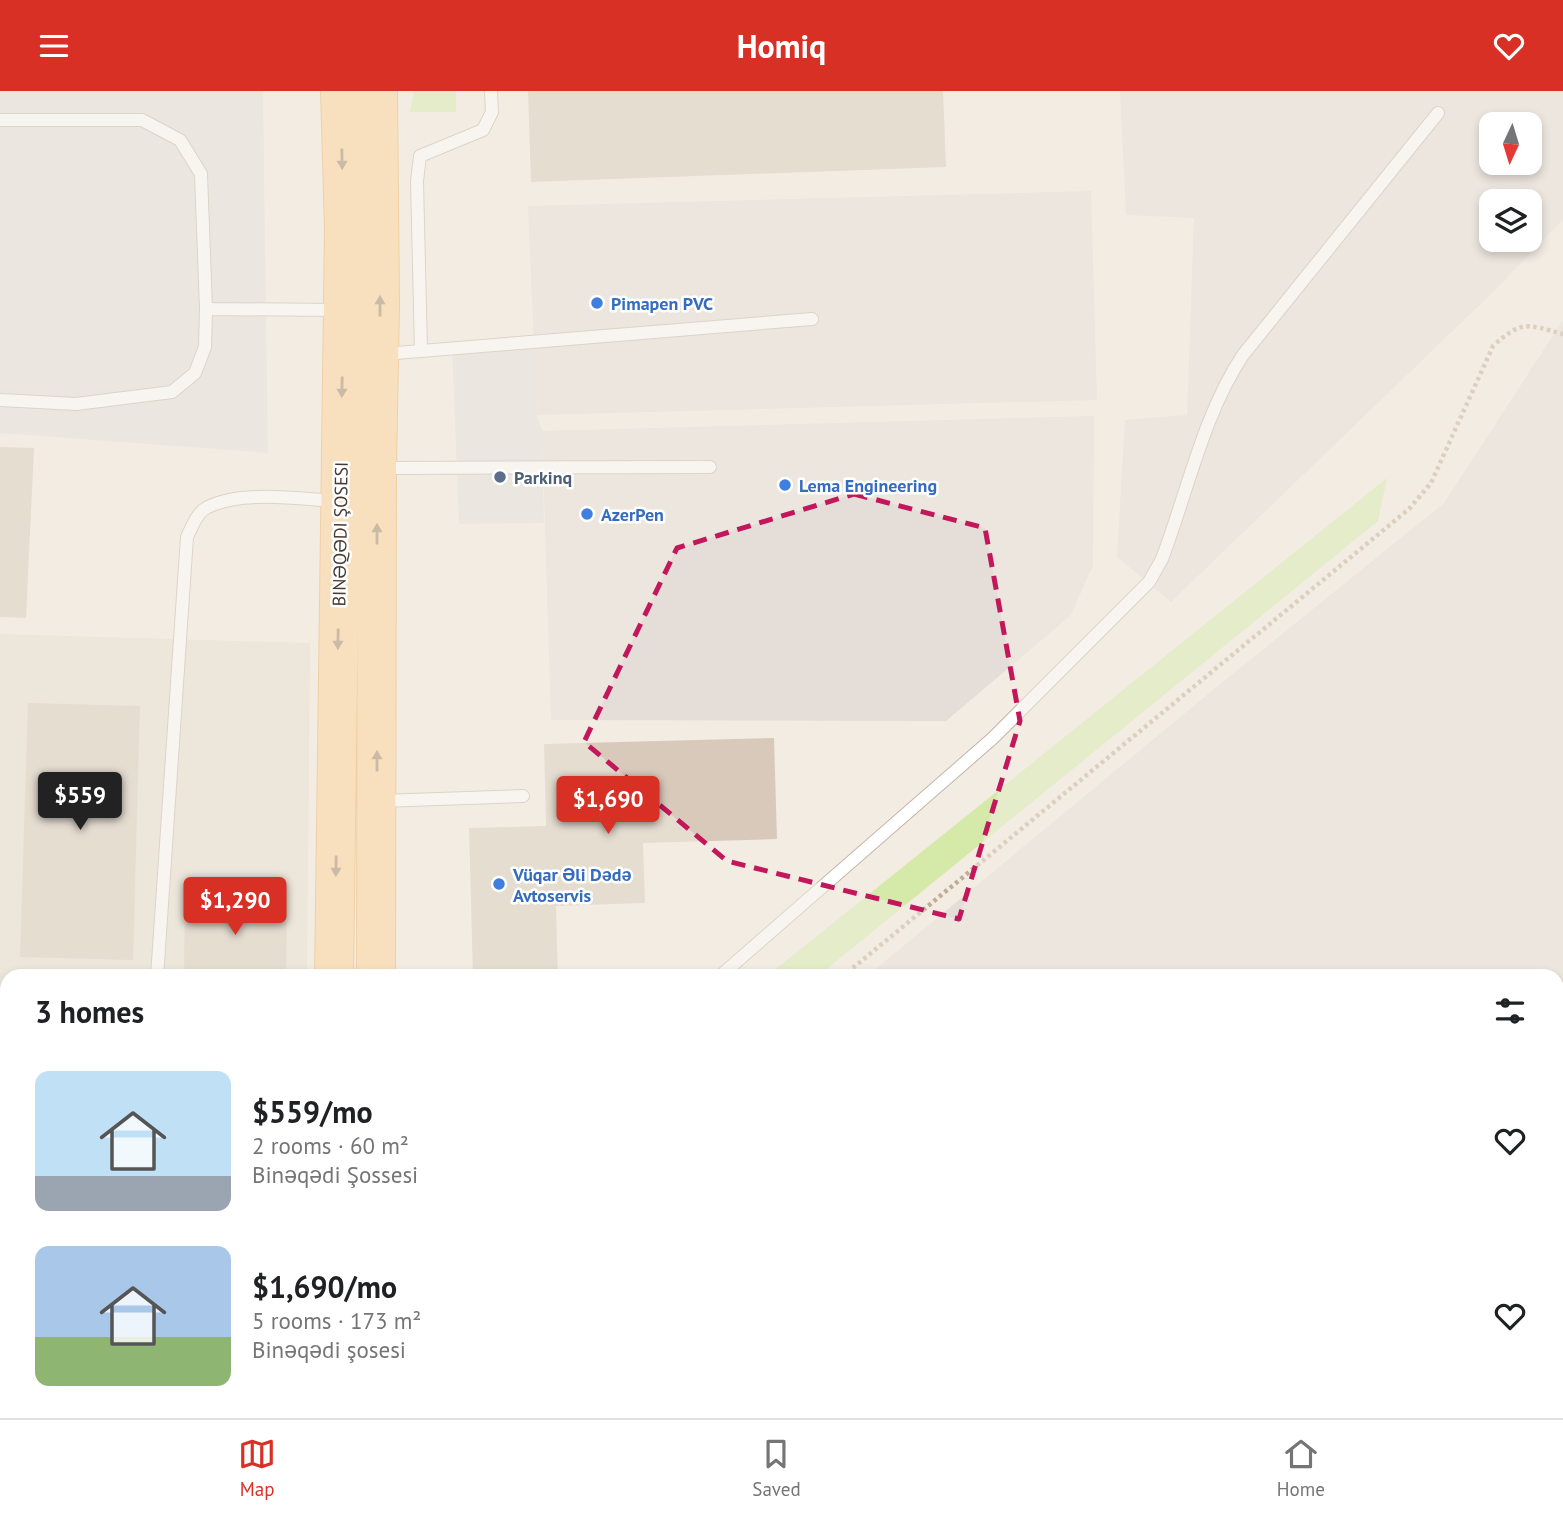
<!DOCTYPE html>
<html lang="en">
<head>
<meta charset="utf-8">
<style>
  :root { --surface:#fff; --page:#f6f6f6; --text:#202124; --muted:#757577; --line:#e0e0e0; --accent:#d93025 }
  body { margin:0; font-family:"PT Sans",sans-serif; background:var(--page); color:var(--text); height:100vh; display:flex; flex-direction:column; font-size:26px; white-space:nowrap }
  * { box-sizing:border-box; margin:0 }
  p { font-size:23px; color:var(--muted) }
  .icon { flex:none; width:38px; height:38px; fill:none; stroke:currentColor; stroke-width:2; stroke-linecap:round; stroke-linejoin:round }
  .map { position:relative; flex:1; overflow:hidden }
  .sheet { position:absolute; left:0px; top:878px; width:1564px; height:450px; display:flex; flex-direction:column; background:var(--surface); border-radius:21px 21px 0 0; box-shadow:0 4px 10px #0003 }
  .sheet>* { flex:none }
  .needle { width:46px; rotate:184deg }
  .fabs { position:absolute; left:1479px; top:21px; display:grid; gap:14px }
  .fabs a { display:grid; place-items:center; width:63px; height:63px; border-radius:14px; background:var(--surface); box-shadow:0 4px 10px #0003; font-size:35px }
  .price { position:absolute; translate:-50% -60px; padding:0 16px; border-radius:7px; background:var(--accent); color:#fff; font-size:23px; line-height:46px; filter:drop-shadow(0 2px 4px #0008) }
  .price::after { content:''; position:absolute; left:50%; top:42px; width:21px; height:16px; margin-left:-10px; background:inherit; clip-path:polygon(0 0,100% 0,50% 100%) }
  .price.selected { background:#222; color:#fff }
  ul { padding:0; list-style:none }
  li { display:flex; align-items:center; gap:21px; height:175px; padding:0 35px }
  li span { display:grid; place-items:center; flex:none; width:196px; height:140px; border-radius:14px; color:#555 }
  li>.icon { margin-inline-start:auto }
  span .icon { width:84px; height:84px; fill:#fffc; stroke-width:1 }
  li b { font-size:30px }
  h2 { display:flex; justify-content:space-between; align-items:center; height:84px; padding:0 35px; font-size:30px }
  header { display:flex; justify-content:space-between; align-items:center; height:91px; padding:0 35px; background:var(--accent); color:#fff; font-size:32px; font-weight:700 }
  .menu { display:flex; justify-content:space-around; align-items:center; height:98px; border-top:2px solid var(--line); background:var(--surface); font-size:19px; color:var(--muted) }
  .menu a { display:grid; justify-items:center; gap:4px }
  .menu .selected { color:var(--accent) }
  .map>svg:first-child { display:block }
  .residential { fill:#e7ddd1 }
  .industrial { fill:#e4ddd8; fill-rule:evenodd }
  .green { fill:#d5eaa8 }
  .parking { fill:#e3dfdc }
  .building { fill:#d8c9bb }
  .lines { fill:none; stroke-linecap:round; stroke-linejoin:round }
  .lane-casing { stroke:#c2b5a8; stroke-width:14 }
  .street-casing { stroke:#c2b5a8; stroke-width:28 }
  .primary-casing { stroke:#ebac59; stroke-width:40 }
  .path { stroke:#c1ac95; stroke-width:4.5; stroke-dasharray:3.5 3.5; stroke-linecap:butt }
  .lane { stroke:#fff; stroke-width:12 }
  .street { stroke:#fff; stroke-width:26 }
  .primary { stroke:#ffd190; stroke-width:38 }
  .rail { stroke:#949494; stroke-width:5; stroke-dasharray:9 9; stroke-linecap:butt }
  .oneway { fill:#997e5d }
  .marked { fill:none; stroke:#c2185b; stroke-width:5; stroke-dasharray:14 9; stroke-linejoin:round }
  .shop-dot { fill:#3f7fe0; stroke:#fff; stroke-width:2.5 }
  .service-dot { fill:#5c6f8a; stroke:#fff; stroke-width:2.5 }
  .labels { text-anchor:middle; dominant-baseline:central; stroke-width:5; stroke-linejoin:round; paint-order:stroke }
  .shop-label { font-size:18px; font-weight:bold; fill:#366cbe; stroke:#fff; text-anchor:start }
  .service-label { font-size:18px; font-weight:bold; fill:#4e5e75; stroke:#fff; text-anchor:start }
  .street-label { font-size:18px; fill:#453b33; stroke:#fff }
</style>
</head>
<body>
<header><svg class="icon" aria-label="menu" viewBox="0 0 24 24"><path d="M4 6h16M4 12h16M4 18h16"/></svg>Homiq<svg class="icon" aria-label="heart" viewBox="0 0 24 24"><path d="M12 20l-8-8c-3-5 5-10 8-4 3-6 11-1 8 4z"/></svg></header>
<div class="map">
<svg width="1563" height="1327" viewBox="0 0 1563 1327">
  <rect width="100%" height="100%" fill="#f3ece3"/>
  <path class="residential" d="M0,543L310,552L307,885L7,886V1321H304V1327H0Z"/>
  <path class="industrial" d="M1120,0H1563V129L1488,206L1171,511L1117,466L1125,329L1187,324L1194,127L1126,124ZM1491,33H1530V72H1491ZM1491,110H1530V149H1491Z
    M1091,100L1097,309L537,324L528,115Z
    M1563,229V929L1558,930V886L867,885L1208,603L1444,412Z
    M1094,325L1093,474L1071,524L946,630L551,629L542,340Z
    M1563,983V1327H531L530,1321H1558V985Z"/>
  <path class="green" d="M414,0H456V21H410Z
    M1387,387L1378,430L818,885H767Z"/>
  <path class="parking" d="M0,0H263L268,362L0,342Z
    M534,251L537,324L542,340L544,432L459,433L452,257Z"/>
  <path class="building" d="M528,0H943L946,76L531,91Z
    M0,356L34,357L26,527L0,526Z
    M28,612L140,615L133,869L20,866Z
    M774,647L777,748L643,752L645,812L556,815L558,886H473L469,737L546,735L544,653Z
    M185,806L287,807L286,886H184Z"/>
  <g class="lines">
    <defs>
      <path id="lane" d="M0,29H142L180,49L201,83L206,218
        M421,260L417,90L420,65L483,39L492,21L491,0
        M384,263L812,228
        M0,309L76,313L172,301L195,282L205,256L206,218L339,219
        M381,377L710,376
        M381,710L523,705
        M157,886L187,446C192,436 197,421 208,416C242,399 300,408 337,410
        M719,886L993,647L1149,491L1162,468C1187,402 1204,322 1243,264L1438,22
        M655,1321L677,1327
        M400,1323L472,1321"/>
      <path id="street" d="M0,933L7,945
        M1558,956L1563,955
        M0,1301L7,1296
        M400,1327V1321"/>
      <path id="primary" d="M334,886L344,137L340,0
        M376,886L377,377L380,215L378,0
        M334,1321V1327
        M374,1321V1327"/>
    </defs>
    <use href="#lane" class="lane-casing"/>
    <use href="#street" class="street-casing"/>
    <use href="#primary" class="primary-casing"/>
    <path class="path" d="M842,886L1409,418L1431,392L1493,255C1522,229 1526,233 1563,243"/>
    <use href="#lane" class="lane"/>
    <use href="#street" class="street"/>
    <use href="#primary" class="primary"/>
    <path class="rail" d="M1558,1124L1563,1121"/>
  </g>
  <defs><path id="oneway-solid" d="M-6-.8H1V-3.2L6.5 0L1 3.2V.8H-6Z" transform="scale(1.75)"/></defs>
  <g class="oneway">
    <use href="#oneway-solid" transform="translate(342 68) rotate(89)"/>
    <use href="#oneway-solid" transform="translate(380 215) rotate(-90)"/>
    <use href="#oneway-solid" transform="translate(342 296) rotate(91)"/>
    <use href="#oneway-solid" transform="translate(377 443) rotate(-90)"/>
    <use href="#oneway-solid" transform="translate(338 548) rotate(91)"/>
    <use href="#oneway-solid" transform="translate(377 670) rotate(-90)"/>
    <use href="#oneway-solid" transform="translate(336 775) rotate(91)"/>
  </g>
  <path d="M0 0H1563V1327H0ZM854,403L985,437L1020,630L959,828L727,770L584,651L677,457Z" fill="#f3ece3" fill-opacity=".55" fill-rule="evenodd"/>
  <path class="marked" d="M854,403L985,437L1020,630L959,828L727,770L584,651L677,457Z"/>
  <g class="shop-dot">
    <circle cx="597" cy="212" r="7"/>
    <circle cx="785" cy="394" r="7"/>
    <circle cx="587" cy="423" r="7"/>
    <circle cx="499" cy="793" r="7"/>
  </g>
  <circle class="service-dot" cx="500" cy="386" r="7"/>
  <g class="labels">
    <g class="shop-label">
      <text x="611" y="212">Pimapen PVC</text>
      <text x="799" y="394">Lema Engineering</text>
      <text x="601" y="423">AzerPen</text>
      <text x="513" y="783">Vüqar Əli Dədə<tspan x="513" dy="21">Avtoservis</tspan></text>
    </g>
    <g class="service-label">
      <text x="514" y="386">Parkinq</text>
    </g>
    <g class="street-label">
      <text transform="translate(340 443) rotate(-89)">BINƏQƏDI ŞOSESI</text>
    </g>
  </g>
</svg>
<div class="fabs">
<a><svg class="needle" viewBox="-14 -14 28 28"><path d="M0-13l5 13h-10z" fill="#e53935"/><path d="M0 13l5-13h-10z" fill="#757577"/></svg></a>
<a><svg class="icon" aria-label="layers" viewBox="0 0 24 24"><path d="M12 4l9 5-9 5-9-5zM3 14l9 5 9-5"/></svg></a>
</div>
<b class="price selected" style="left:80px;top:741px">$559</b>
<b class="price" style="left:608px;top:745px">$1,690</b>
<b class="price" style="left:235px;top:846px">$1,290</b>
<section class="sheet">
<h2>3 homes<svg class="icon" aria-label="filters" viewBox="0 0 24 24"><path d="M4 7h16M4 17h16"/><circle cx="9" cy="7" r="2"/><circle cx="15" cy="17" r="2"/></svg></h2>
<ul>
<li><span style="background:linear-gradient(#bfe0f5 75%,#9aa5b1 0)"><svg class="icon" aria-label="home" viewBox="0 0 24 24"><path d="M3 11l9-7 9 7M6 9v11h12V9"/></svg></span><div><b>$559/mo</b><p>2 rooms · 60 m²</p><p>Binəqədi Şossesi</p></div><svg class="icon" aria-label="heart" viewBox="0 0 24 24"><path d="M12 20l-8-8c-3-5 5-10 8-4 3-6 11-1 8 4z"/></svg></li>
<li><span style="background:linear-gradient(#a9c7e8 65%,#8fb573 0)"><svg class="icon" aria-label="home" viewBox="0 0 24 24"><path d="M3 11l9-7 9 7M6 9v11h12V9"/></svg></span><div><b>$1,690/mo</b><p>5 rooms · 173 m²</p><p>Binəqədi şosesi</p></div><svg class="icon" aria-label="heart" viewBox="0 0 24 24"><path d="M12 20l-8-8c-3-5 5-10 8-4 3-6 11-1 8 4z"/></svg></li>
</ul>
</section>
</div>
<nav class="menu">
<a class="selected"><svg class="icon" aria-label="map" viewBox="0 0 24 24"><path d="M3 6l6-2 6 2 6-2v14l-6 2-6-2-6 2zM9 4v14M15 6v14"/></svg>Map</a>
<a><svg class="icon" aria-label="saved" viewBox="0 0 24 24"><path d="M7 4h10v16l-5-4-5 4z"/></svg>Saved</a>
<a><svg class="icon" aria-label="home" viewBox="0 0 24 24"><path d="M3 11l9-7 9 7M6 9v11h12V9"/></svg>Home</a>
</nav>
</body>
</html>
